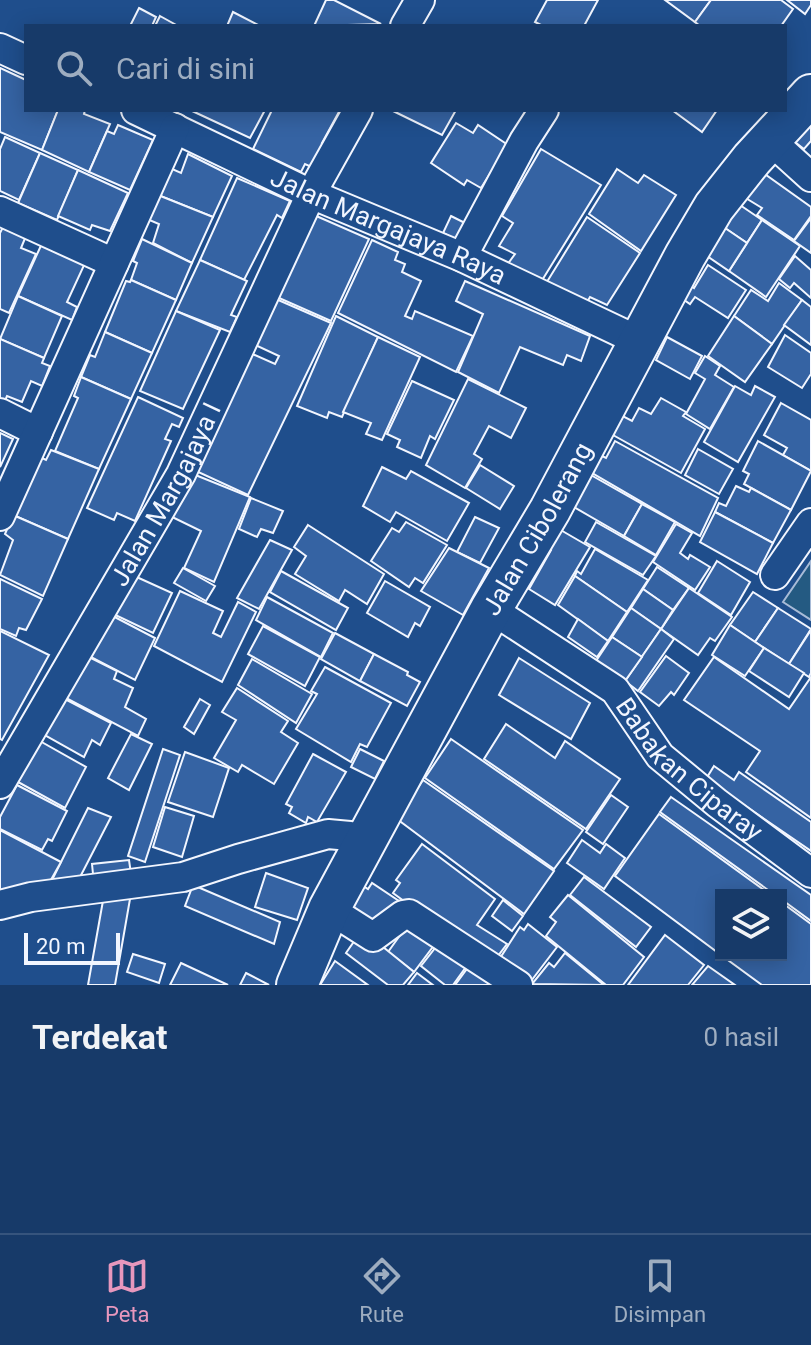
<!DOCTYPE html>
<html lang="id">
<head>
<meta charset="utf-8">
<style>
  :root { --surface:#173a69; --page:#244571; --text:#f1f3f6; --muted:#9eadc0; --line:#36547d; --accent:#e797bd }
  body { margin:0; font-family:Roboto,sans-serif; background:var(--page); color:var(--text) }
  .controls { position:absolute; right:24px; bottom:24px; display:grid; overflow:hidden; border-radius:0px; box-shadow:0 4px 20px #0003 }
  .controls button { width:72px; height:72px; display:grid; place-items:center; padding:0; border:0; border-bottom:2px solid var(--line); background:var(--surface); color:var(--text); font:40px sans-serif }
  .scale { position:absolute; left:24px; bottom:20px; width:96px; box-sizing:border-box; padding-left:8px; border:4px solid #f2f6ff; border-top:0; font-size:22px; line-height:28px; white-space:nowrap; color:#f2f6ff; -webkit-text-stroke:6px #1f4e8c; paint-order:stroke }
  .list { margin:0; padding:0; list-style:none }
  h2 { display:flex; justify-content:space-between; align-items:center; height:104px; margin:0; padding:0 32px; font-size:34px }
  h2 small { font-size:26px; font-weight:400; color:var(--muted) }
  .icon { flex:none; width:44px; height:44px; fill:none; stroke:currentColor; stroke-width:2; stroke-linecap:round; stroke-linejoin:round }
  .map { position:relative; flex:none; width:811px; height:985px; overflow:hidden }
  .search { position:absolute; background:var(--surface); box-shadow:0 4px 20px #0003; left:24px; right:24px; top:24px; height:88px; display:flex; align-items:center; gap:20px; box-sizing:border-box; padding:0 28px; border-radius:0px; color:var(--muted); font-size:30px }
  .sheet { height:248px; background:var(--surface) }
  nav { display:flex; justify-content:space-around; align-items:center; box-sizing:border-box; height:112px; border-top:2px solid var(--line); background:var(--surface); font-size:22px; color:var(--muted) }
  nav a { display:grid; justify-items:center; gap:4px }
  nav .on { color:var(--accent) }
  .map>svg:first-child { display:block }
</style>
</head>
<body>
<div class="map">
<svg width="811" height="985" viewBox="0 0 811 985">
  <rect width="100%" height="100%" fill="#1f4e8c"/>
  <polygon fill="#245a82" stroke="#a8bbd7" stroke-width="2" points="811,561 811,620 783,602"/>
  <g fill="#3563a3" stroke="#f2f6ff" stroke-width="2">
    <polygon points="326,0 334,0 381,24 314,26"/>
    <polygon points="547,0 598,0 584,26 543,26 535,22"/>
    <polygon points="665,0 711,0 695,22"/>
    <polygon points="711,0 781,0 793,9 781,26 700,26 695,22"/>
    <polygon points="787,0 811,0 811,5 805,14"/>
    <polygon points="139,8 156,17 152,26 130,26"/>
    <polygon points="233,12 260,26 227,26"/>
    <polygon points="160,16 178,26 155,26"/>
    <polygon points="0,68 26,80 26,110 58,110 42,150 0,132"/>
    <polygon points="811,102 811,141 804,149 783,133"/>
    <polygon points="58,110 85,110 84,114 110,124 89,172 42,150"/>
    <polygon points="190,110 265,110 250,138"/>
    <polygon points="272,110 340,110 322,143 328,146 316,169 305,164 301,172 253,149"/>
    <polygon points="391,110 456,110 442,135"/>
    <polygon points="672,110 717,110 702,132"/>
    <polygon points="456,123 473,133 478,125 508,145 481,188 467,180 464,185 431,163"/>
    <polygon points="118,125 153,140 130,190 89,172 107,131 114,134"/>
    <polygon points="5,137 40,153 19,200 0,191 0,149"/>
    <polygon points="541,149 601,185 541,282 507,265 515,254 499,246 513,223 502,216"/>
    <polygon points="40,153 78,170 57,220 18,203"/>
    <polygon points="188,154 232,176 213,217 158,195 170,168 181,173"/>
    <polygon points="617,169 638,183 644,175 676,195 641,251 589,214"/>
    <polygon points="78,170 128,193 110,231 92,225 90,230 58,216"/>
    <polygon points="762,172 811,207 811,216 794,240 757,215 762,208 744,197"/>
    <polygon points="237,178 290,201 282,218 277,215 244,280 200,260"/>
    <polygon points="158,195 213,217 192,263 153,243 159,224 147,219"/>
    <polygon points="737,203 762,220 747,243 722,226"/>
    <polygon points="314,215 369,239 331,321 270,294"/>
    <polygon points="451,216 467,224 458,241 443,233"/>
    <polygon points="587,217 640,253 607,305 590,297 586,304 545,285"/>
    <polygon points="811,218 811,253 794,241"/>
    <polygon points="762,220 800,246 766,297 729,271"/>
    <polygon points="4,225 26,236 21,248 36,254 9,313 0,309 0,233"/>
    <polygon points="722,226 747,243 729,271 704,254"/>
    <polygon points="44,239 86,261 67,302 77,307 72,320 18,296"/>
    <polygon points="142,239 192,263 176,300 131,280 137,263 133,261"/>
    <polygon points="372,240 398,252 395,260 405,264 402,272 421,281 405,316 412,319 415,311 473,336 456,372 338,313"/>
    <polygon points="795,256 811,270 811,298 794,283 790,288 779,279"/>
    <polygon points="200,260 247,281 231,315 237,317 230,332 176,311"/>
    <polygon points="708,265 746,290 728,318 695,297 690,304 674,293 682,280 694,288"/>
    <polygon points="131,280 176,300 152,353 105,332 126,281 130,282"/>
    <polygon points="465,281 590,336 581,361 567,355 563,365 520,347 499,393 458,372 483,314 456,301"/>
    <polygon points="779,283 802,300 772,344 734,316 751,290 768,301"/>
    <polygon points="18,296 62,316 44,358 0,339"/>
    <polygon points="276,299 331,323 248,495 196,471 248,352 275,364 279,356 247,341"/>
    <polygon points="802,300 811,307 811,345 784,325"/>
    <polygon points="176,311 220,330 183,409 140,391"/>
    <polygon points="336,316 378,337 342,417 329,412 327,418 297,406"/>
    <polygon points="734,316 772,344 745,382 708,356"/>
    <polygon points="105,332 152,353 131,399 81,377 90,355 95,357"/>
    <polygon points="785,335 811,353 811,374 802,388 768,367"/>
    <polygon points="378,337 420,357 382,440 366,434 371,423 343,412"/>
    <polygon points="667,337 702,356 690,379 656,360"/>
    <polygon points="0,339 44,358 42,363 50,366 42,386 31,381 22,402 7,396 4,403 0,402"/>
    <polygon points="705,356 720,366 715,375 734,387 710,429 686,414 705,379 695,373"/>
    <polygon points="81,377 131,399 99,469 55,451 78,398 74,396"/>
    <polygon points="468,379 526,408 511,438 489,426 474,454 482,459 465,488 426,465"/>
    <polygon points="412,381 454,400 435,439 430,436 421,458 397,447 400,440 387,434"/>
    <polygon points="735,386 751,395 755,386 775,397 738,462 704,442"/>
    <polygon points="138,397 183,418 179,427 172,424 165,439 171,441 135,521 117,513 114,520 87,508"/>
    <polygon points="661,398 686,412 683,416 705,429 681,473 604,430 615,412 632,421 639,408 651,414"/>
    <polygon points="781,403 811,420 811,471 783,455 787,448 764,435"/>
    <polygon points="0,433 13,439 0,467"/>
    <polygon points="615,441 718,498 700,536 587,470 596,453 606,458"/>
    <polygon points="758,441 811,471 791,510 744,484 749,474 743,471"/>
    <polygon points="698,449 733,469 719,494 685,475"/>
    <polygon points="51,450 99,469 68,539 13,515 38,456 46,460"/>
    <polygon points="480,465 514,486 500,509 466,488"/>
    <polygon points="382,467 406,479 411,471 469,503 447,541 396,512 390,522 363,506"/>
    <polygon points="582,470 642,504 624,536 560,499"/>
    <polygon points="188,472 250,497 214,582 184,568 201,531 168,515"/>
    <polygon points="736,486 749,492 751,488 791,510 773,543 715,512 719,503 726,506"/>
    <polygon points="251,498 283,511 273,533 261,529 257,537 239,529"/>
    <polygon points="642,504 675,522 656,555 624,536"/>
    <polygon points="715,512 773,543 757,574 700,542"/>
    <polygon points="13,515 68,539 43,596 0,575 13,540 5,534"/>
    <polygon points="475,517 499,528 480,563 457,552"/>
    <polygon points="406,522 447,545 423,583 415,578 409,587 371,561 392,528 399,532"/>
    <polygon points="596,522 656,556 643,575 585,542"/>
    <polygon points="676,524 692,533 680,553 688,559 690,555 710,567 695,590 653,562"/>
    <polygon points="308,525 384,574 367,604 345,590 339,601 295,574 306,556 294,547"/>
    <polygon points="552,525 590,547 555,605 529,589 551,550 541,544"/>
    <polygon points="270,540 292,550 259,609 237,598"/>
    <polygon points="449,548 489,568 463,615 421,591"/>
    <polygon points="595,549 648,580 627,612 575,576 577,571 581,574"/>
    <polygon points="717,561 750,582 731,615 698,593"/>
    <polygon points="657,567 689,588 673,610 643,589"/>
    <polygon points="183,568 215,586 206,601 174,583"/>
    <polygon points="281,571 348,608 336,630 270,592"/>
    <polygon points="130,574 172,593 153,633 109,612"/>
    <polygon points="575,576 627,612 608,641 558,605"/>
    <polygon points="0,579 42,599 26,630 19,628 16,636 0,629"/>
    <polygon points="385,581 430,607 420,626 415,623 408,637 367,613"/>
    <polygon points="689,588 732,617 715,641 710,638 698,655 661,629"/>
    <polygon points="643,589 673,610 661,629 631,608"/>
    <polygon points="180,591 223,611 213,633 221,637 238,602 256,612 222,682 154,646"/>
    <polygon points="753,592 778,608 755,642 730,625"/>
    <polygon points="267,597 333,633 321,657 256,620"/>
    <polygon points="631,608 661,629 642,657 612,637"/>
    <polygon points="778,608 811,629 789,664 755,642"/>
    <polygon points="107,613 155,638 135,680 85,654"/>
    <polygon points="578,619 608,641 597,657 568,637"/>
    <polygon points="730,625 764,648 745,676 712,655"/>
    <polygon points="263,626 320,657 305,686 248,654"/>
    <polygon points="661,629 674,639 638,691 625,681"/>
    <polygon points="811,630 811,673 809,677 789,664"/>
    <polygon points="0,631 49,655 2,740 0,739"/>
    <polygon points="335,633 374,654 360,681 321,659"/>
    <polygon points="612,637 642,657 625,681 596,661"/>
    <polygon points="764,648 804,673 789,697 749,671"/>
    <polygon points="374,654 408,672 407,675 420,682 407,706 360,681"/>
    <polygon points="666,656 689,673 674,695 671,692 659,706 640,692"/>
    <polygon points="89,657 117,671 114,679 133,688 125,707 146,719 138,736 64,697"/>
    <polygon points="714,657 789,709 811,677 811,818 746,772 760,751 684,700"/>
    <polygon points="519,658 590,703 571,739 499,695"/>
    <polygon points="252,659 312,694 296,723 238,685"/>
    <polygon points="325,667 391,703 367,747 360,744 351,762 296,729 317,694 311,691"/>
    <polygon points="237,688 288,721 281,732 298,743 274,784 242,765 238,772 214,758 236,720 222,712"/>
    <polygon points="63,698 111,723 100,745 92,740 84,757 43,734"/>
    <polygon points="200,699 210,705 194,734 184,727"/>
    <polygon points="506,724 555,758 565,741 620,779 586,829 484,759"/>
    <polygon points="131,734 152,744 129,790 108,778"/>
    <polygon points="31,736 86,767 65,808 18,782 30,760"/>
    <polygon points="451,739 583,830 554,869 425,778"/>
    <polygon points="163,749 180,755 145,862 128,856"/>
    <polygon points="360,749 384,761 375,779 351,767"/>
    <polygon points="185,752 229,768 213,817 168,802"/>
    <polygon points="313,754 346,772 317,822 308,817 306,823 289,813 292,807 286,804"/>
    <polygon points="714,766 734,780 739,772 811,822 811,851 706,779"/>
    <polygon points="423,780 554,871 524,914 397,819"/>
    <polygon points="17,785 67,811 52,841 48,839 42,850 0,829 0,817"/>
    <polygon points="611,795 628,807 603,844 586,832"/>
    <polygon points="671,797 811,895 811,921 781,899 781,895 775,895 660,812"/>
    <polygon points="165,807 194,816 182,857 153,847"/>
    <polygon points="88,808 111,817 78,881 51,882"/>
    <polygon points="659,814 771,895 721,895 721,955 615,876"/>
    <polygon points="0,830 61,862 43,894 0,895"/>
    <polygon points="582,840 600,853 606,844 625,858 604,889 567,863"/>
    <polygon points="422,844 495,899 477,925 507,944 491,965 393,893 400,883 396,880"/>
    <polygon points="129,860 132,881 94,884 92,864"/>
    <polygon points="266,873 308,888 297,920 255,907"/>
    <polygon points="348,876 368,889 372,883 399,901 374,936 332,905"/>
    <polygon points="584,877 651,927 636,947 570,895"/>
    <polygon points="193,885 280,922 274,944 185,906"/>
    <polygon points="104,895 130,899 115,985 88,985"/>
    <polygon points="568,895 644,957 623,985 606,985 546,936 556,922 550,917"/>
    <polygon points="503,900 523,916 512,931 492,916"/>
    <polygon points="781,902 811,924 811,985 762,985 721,955 781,955"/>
    <polygon points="411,920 438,940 414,972 388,952"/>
    <polygon points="528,924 557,947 528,985 495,966 520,927 524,930"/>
    <polygon points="362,930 414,972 403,985 388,985 346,953"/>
    <polygon points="665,935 704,965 688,985 628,985"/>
    <polygon points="443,938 471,960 453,985 445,985 421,966"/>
    <polygon points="565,953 604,985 532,984 549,963 554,967"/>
    <polygon points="133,954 165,964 159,983 127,972"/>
    <polygon points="335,961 368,985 320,985"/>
    <polygon points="472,962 503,985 455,985"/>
    <polygon points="181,963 228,985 170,985"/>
    <polygon points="708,966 735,985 692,985"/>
    <polygon points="246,973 269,985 240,985"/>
    <polygon points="417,973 433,985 408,985"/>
  </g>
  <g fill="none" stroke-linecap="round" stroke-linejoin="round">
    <defs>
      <g id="street">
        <polyline points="405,26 420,0"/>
        <polyline points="0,48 26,60"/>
        <path id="s1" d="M136 110 311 194 462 257 641 342"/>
        <polyline points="770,140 811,177"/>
        <polyline points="0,211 114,263"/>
        <polyline points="462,257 524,141 544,110"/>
        <polyline points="0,413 38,432"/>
        <polyline points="0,516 175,128"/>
        <polyline points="775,575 811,523"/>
        <path id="s2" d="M491 609 615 690 660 756 717 803 811 873"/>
        <path id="s3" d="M0 784 181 474 311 194 358 110"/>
        <polyline points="0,905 31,897 183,877 238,859 328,834 350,836 365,843"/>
        <polyline points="329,909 373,937 403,915 409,914 518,985"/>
      </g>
      <g id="secondary">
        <path id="s4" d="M297 985 329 909 491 609 550 510 685 256 714 207 752 159 811 95"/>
      </g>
    </defs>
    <use href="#street" stroke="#f2f6ff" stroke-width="32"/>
    <use href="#secondary" stroke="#f2f6ff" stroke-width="44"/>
    <use href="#street" stroke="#1f4e8c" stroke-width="28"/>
    <use href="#secondary" stroke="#1f4e8c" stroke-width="40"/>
  </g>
  <g text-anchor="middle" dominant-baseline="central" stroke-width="6" stroke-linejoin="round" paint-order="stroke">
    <g font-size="26" fill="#f2f6ff" stroke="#1f4e8c">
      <text stroke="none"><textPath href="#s1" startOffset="278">Jalan Margajaya Raya</textPath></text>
      <text stroke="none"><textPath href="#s3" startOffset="334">Jalan Margajaya I</textPath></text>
      <text stroke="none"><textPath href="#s4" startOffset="516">Jalan Cibolerang</textPath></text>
      <text stroke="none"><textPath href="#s2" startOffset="258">Babakan Ciparay</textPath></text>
    </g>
  </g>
</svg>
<div class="controls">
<button><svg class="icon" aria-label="layers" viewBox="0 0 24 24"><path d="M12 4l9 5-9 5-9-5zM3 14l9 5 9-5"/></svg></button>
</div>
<div class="scale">20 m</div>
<div class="search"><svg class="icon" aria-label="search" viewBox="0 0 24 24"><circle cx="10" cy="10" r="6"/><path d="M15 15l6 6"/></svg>Cari di sini</div>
</div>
<section class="sheet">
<h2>Terdekat<small>0 hasil</small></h2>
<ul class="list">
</ul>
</section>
<nav>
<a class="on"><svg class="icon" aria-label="map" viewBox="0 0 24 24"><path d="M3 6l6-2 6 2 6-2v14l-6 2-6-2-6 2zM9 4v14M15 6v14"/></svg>Peta</a>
<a><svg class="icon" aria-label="directions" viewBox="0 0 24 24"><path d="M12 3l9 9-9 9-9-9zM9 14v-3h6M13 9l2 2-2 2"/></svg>Rute</a>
<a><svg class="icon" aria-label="saved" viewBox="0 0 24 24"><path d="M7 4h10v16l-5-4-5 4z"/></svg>Disimpan</a>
</nav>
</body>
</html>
